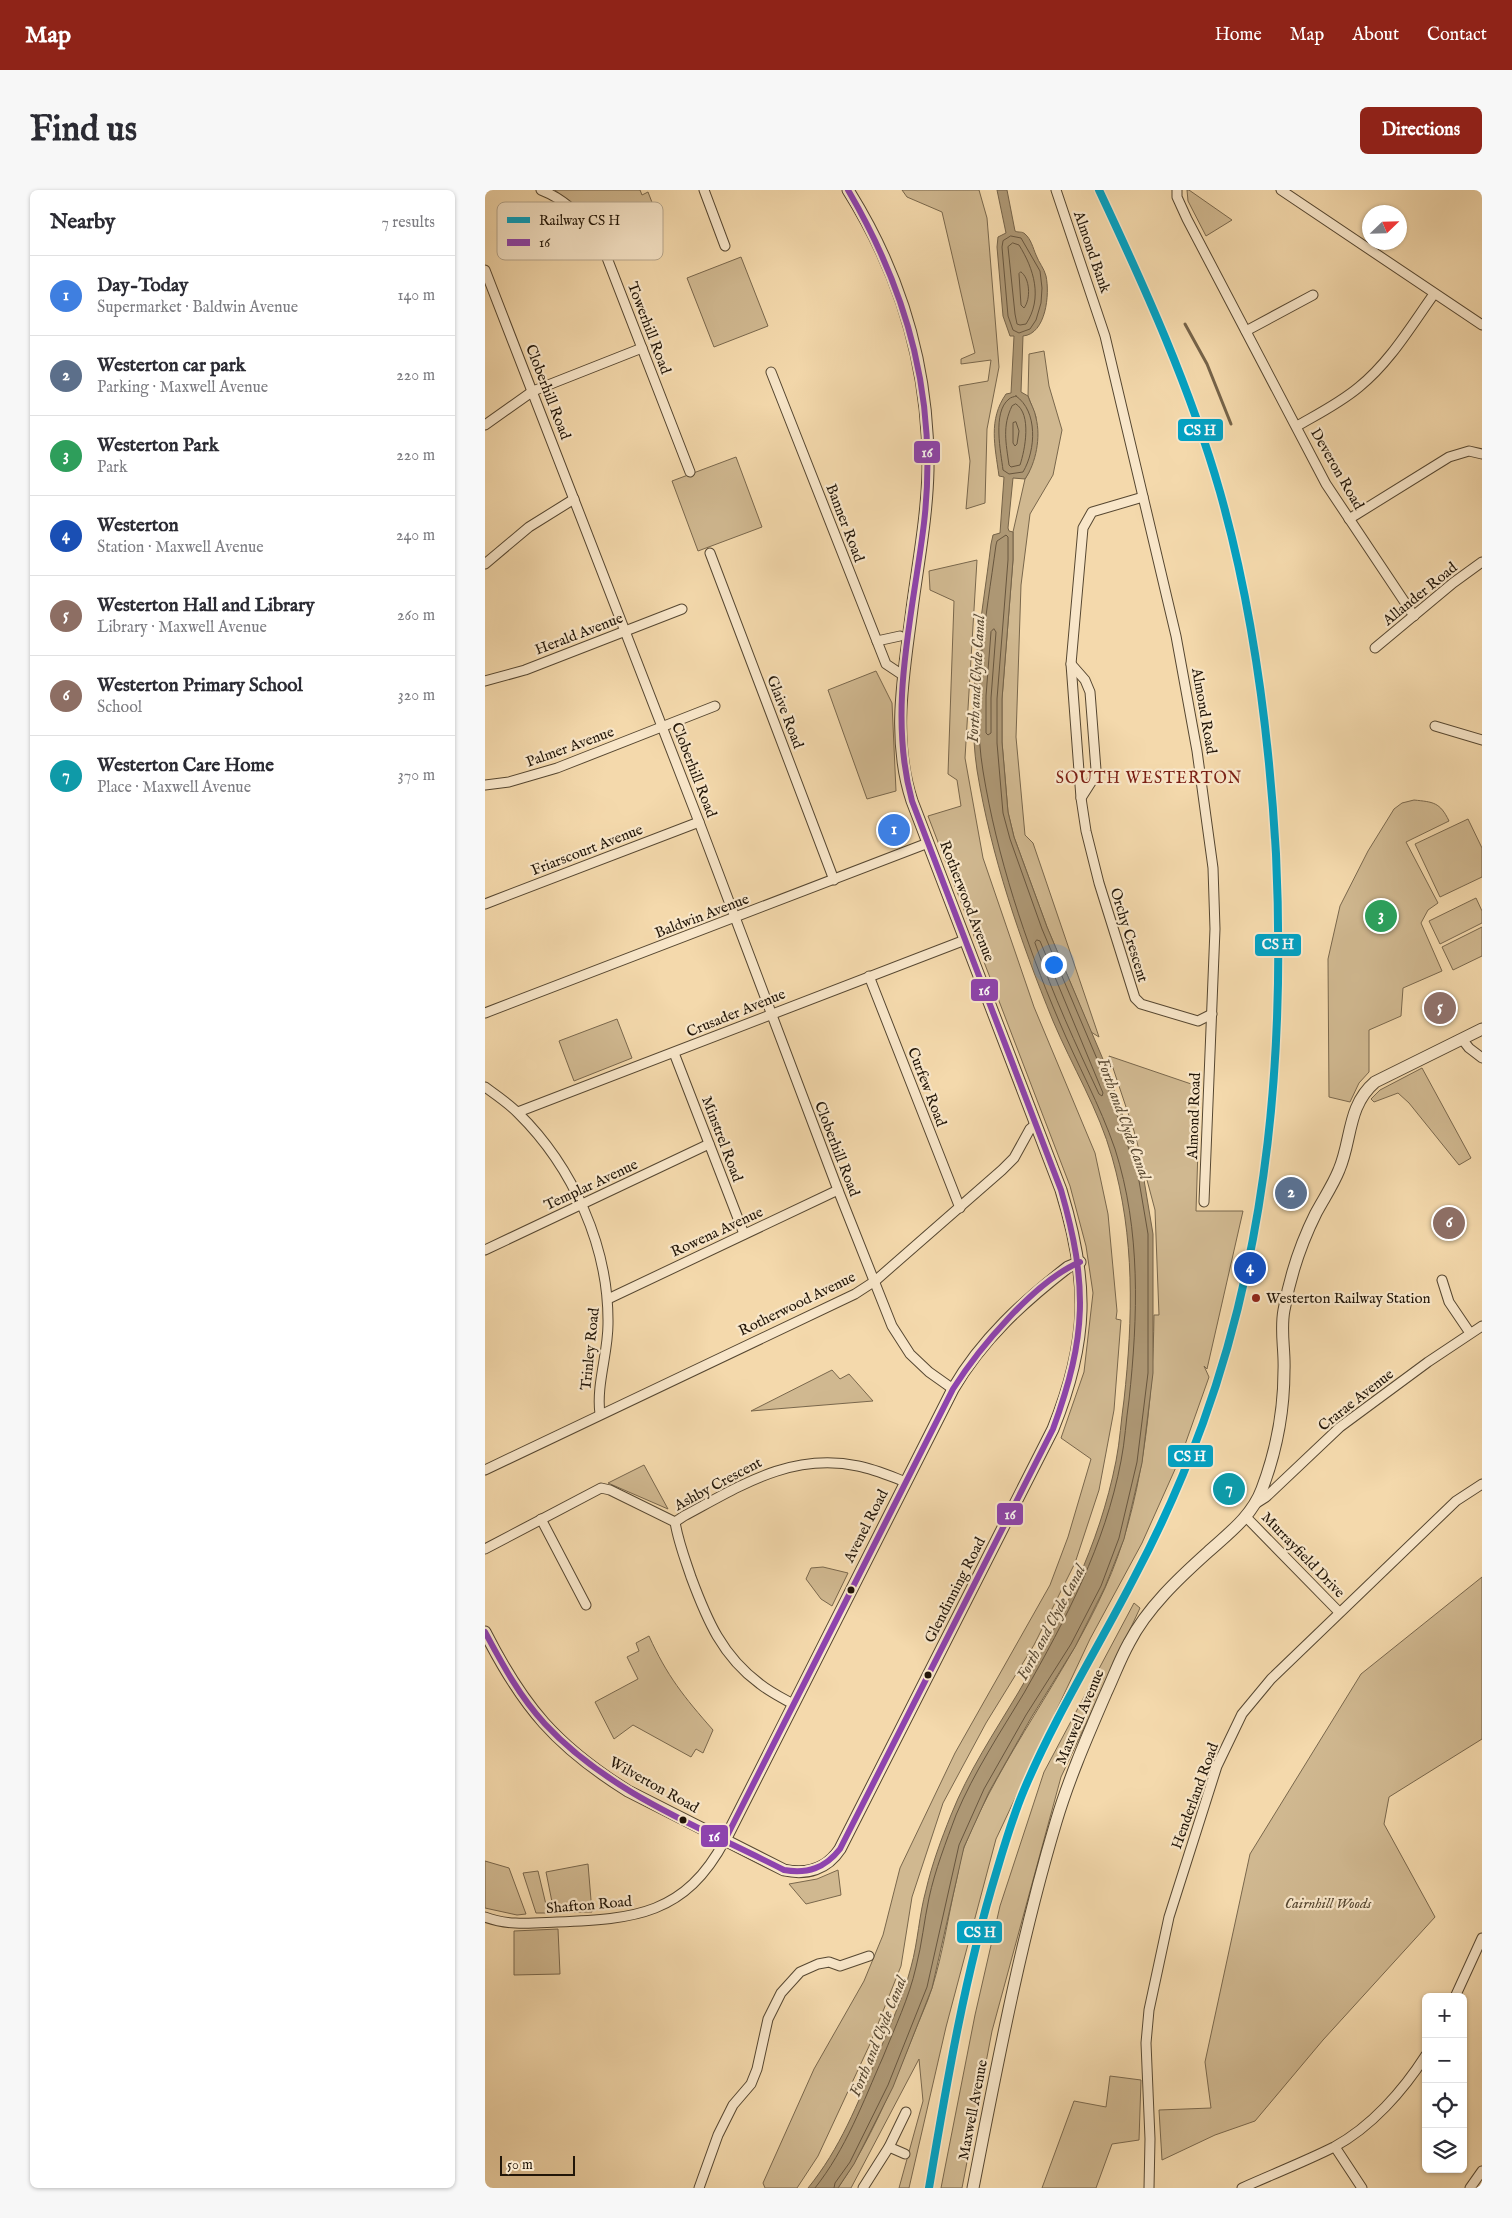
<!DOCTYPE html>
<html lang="en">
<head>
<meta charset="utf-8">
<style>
  :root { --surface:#fff; --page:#f7f7f7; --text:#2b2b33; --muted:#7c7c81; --line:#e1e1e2; --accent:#8f2418 }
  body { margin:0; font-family:"IM FELL English",serif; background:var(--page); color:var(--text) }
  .controls { position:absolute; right:15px; bottom:15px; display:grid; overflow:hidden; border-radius:8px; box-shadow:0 1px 4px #0004 }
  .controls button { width:45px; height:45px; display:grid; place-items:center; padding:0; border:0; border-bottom:1px solid var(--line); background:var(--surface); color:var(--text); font:25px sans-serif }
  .compass { position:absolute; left:877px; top:15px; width:45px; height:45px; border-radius:50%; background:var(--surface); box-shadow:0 1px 4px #0004; rotate:67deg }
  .scale { position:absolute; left:15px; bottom:12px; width:75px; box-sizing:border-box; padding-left:5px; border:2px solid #221608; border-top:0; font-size:14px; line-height:18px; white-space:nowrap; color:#221608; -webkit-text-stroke:4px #f8e6c9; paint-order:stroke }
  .you { position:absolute; left:568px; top:774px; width:18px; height:18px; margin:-12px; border:4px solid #fff; border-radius:50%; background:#1a73e8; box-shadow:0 0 0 8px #1a73e833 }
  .badge { display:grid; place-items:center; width:32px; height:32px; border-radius:50%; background:var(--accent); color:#fff; font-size:16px; font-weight:700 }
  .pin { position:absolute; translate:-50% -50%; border:2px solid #fff; box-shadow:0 1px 5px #0006 }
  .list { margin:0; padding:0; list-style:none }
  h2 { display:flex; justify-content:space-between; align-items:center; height:65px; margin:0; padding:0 20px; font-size:21px }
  h2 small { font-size:16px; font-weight:400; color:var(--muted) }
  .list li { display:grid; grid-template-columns:32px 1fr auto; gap:15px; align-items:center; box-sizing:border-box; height:80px; padding:0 20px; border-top:1px solid var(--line) }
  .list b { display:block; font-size:19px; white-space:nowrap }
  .list p { margin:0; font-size:16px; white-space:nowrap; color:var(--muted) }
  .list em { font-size:16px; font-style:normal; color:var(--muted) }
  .icon { flex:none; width:28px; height:28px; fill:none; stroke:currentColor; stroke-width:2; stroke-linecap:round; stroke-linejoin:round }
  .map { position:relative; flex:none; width:997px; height:1998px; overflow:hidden; border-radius:8px }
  header { display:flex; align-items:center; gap:30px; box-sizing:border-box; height:70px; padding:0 25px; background:var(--accent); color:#fff }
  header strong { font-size:24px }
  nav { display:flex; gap:28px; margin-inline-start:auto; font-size:18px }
  .intro { display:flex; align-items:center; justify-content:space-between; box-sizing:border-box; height:120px; padding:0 30px }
  h1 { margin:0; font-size:35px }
  .button { padding:12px 22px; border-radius:8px; background:var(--accent); color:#fff; font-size:18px; font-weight:700 }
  main { display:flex; gap:30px; padding:0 30px }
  aside { flex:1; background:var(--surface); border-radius:8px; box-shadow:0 1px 4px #0004 }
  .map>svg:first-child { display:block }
</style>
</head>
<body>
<header>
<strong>Map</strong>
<nav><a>Home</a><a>Map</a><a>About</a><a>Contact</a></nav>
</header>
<div class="intro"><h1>Find us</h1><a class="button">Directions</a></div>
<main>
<aside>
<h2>Nearby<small>7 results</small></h2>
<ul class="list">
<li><span class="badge" style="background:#3f7fe0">1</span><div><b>Day-Today</b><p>Supermarket · Baldwin Avenue</p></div><em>140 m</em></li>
<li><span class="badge" style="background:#5c6f8a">2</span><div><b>Westerton car park</b><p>Parking · Maxwell Avenue</p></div><em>220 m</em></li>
<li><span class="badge" style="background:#2e9e5b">3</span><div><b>Westerton Park</b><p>Park</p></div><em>220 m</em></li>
<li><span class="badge" style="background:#1a4fb4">4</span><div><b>Westerton</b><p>Station · Maxwell Avenue</p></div><em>240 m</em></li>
<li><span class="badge" style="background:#8d6e63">5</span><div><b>Westerton Hall and Library</b><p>Library · Maxwell Avenue</p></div><em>260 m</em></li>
<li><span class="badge" style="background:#8d6e63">6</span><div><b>Westerton Primary School</b><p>School</p></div><em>320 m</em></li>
<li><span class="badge" style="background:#0f9aa8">7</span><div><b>Westerton Care Home</b><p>Place · Maxwell Avenue</p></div><em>370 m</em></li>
</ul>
</aside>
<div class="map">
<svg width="997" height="1998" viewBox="0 0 997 1998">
  <rect width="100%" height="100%" fill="#f4d9ac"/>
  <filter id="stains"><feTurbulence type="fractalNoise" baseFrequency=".004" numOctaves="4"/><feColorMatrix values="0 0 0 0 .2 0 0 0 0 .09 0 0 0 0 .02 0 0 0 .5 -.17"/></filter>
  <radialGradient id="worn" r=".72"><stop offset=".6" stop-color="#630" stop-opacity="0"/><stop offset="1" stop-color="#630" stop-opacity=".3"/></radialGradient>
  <g fill="#d0b890" stroke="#79674c">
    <polygon points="70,0 155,0 157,5 163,2 175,33 121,51 105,29"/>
    <polygon points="417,0 494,0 502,28 514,177 502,239 500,313 481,319 485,271 474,196 503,191 506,170 476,174 476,169 490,163 457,22 422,7"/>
    <polygon points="702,0 704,0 747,30 721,46 703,11"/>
    <polygon points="256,67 283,136 229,157 202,88"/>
    <polygon points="559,161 564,196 577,240 568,285 545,324 536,395 531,547 540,645 548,653 614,847 606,842 562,737 529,647 523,622 517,552 517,509 528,370 528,342 540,289 544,282 551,227 543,206 544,164"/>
    <polygon points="251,267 277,337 213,361 187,291"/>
    <polygon points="492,370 480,568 498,668 549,817 610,963 623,1024 632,1121 631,1129 636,1130 629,1220 614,1300 590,1373 549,1455 501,1533 458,1613 427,1707 416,1776 385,1854 333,1966 312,1998 280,1998 278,1993 329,1879 379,1791 398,1745 415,1678 470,1563 565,1395 583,1347 606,1269 576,1248 599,1182 608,1103 601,1056 585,996 443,626 476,616 472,590 463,584 469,411 445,400 444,381"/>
    <polygon points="391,481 407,513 411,601 382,609 343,500"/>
    <path d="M929 610C948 612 955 612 964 631L921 652 953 713 943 720 936 733 957 781 918 798 916 826 884 840V882L874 893 865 912 844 907 843 769 855 716 883 661 909 619 917 613Z"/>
    <polygon points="983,629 997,658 997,687 955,707 930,654"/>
    <polygon points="991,708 997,721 997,733 955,754 944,731"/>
    <polygon points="997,737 997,766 968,780 957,757"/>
    <polygon points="132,829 147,868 89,891 74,851"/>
    <path d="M624 866 715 897 711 1021H758L722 1179 719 1176 724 1187 696 1266 657 1353 605 1449 511 1649 461 1837 424 1998H414L438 1911 434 1869 366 1998H353C385 1952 407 1898 428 1846 434 1830 442 1814 447 1798 458 1763 463 1727 471 1692 474 1680 475 1666 480 1655 517 1564 580 1487 620 1398 657 1317 668 1213 669 1125H674L670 1020 649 941Z"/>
    <polygon points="937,878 986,968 974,975 924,913 913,903 889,912 886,909 895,900"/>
    <polygon points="347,1180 355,1189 364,1184 388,1211 266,1221"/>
    <polygon points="159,1275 183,1319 123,1293"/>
    <polygon points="338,1377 363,1383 347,1416 336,1409 321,1389 326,1378"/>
    <polygon points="997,1387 997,1549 904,1607 899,1634 950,1727 838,1850 770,1931 730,1945 677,1970 674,1920 726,1918 720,1872 765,1664 876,1484"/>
    <polygon points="649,1413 655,1418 576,1587 507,1841 477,1998 456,1998 490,1825 515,1716 559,1582"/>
    <path d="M164 1446C182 1486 199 1507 228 1540L218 1563 211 1559 206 1567 148 1535 129 1549 110 1512 153 1489 142 1467 154 1461 151 1453Z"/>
    <polygon points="0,1671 24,1678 41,1724 32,1725 0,1718"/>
    <polygon points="103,1674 107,1722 69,1722 61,1682"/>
    <polygon points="353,1680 356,1705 321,1714 304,1694 332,1689"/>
    <polygon points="53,1681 63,1723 51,1723 38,1683"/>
    <polygon points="73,1739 75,1784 29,1785 29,1741"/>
    <polygon points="625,1886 656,1890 654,1950 627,1954 611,1998 557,1998 589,1911 621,1917"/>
  </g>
  <path fill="#ad9774" stroke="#756349" d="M512 0H522L530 41C534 43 537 41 540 44 546 49 548 58 551 65 554 73 559 78 561 86 565 104 561 144 538 146L536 202 543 206C545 213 550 220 551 228 556 247 551 273 540 289L528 288 523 338 524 341 528 342V370L517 509V552L523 622 529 647 562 737 620 874 658 984 668 1044V1183L657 1273 639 1349 620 1397 590 1457 546 1528 504 1602 479 1657 447 1798 408 1897 369 1974 353 1998H323C355 1959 373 1913 392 1867 404 1838 418 1808 426 1777 433 1752 434 1725 441 1700 447 1674 456 1650 466 1625 483 1582 509 1543 533 1503 577 1428 614 1357 631 1271 635 1251 636 1230 639 1210 648 1128 650 1047 627 967 614 920 587 876 568 831 535 750 506 666 492 580 481 506 497 428 506 354L508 345 515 343 519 287 514 286C510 256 503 230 521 204L526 203 529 146H525L518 126 512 57 513 47 521 43Z"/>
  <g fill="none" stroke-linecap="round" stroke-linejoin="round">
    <g stroke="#68563e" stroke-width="1">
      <polygon points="526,46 536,48 555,81 557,98 556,113 551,130 545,139 534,143 528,140 523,126 517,57 518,51"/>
      <path d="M528 53 534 55C549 79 558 108 541 134L535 135 532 134 530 124 523 57Z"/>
      <path d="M536 82C545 88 546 109 539 118L536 115 534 84Z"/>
      <path d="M531 206C553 221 551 260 538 282L524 284 518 280C516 263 507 222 524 209 526 207 529 207 531 206Z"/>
      <path d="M531 214C547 224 540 260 535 275L526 277 524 275C521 253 517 236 527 216Z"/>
      <polygon points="531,232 534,241 532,254 530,256 528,253 528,233"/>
      <polygon points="509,439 511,442 506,508 506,543 503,545 501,543 501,506 506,442"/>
      <path d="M552 750 555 751 618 903 617 906 614 904C591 855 568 805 550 753Z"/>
      <path d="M330 1998C361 1959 378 1912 398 1867 410 1837 424 1808 431 1777 437 1754 439 1731 444 1708 450 1680 461 1652 471 1625 489 1582 515 1543 539 1503 581 1429 620 1355 636 1271 640 1251 641 1230 644 1210 653 1127 656 1040 630 959 615 915 592 874 574 831 540 751 512 667 498 581 486 507 501 428 511 355L512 351 521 345 523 347V370L512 509V553L518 623 525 649 557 739 615 876 653 985 663 1044V1183L652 1272 634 1348 616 1396 586 1454 541 1525 499 1599 474 1655 442 1797 403 1895 365 1972 350 1993 349 1998"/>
    </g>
    <polyline stroke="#756349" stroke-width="3" points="700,134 722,174 746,234"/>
    <defs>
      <g id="minor">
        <path d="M56 0C82 10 103 32 117 55L205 282"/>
        <polyline points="219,0 240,56"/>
        <polyline points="571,0 620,146 691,446 712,561 728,678 730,739 719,1012"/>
        <polyline points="692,0 692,7 702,29 841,294 929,426"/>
        <polyline points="796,0 997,135"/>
        <polyline points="0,80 214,632 353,1000 407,1136 425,1164 444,1182 468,1199"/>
        <polyline points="761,141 828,105"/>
        <polyline points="286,182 401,474 419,486"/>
        <polyline points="0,235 48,201 157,158"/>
        <path d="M812 236C833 224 855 213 874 197 905 172 926 136 949 104"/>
        <polyline points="658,307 607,322 598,338 586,474 596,608 601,641 614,693 650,808 656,814 713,831 727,824"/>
        <polyline points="864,329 964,267 984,261 997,264"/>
        <polyline points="225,363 349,690"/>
        <polyline points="0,374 44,337 89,309"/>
        <polyline points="392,451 415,446"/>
        <polyline points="890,458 968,393 997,372"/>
        <polyline points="586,474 600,490 605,502 611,580 610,586 596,608"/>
        <polyline points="0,491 40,480 197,419"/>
        <polyline points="950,536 997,550"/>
        <polyline points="0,595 24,592 72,578 230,516"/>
        <polyline points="0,714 214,632"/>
        <polyline points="384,786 475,1018"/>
        <polyline points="0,823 443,653"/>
        <polyline points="977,849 984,858 997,868"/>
        <polyline points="189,863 259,1044"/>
        <path d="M0 897C11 905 23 913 33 923 88 977 124 1057 123 1134 123 1164 111 1195 115 1224"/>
        <polyline points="33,922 480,750"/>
        <polyline points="0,1060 224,954"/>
        <polyline points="957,1090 964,1112 985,1143"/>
        <polyline points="123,1109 353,1000"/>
        <polyline points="0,1280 370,1104 390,1091 517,980 529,968 545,939 551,934"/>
        <polyline points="770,1314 781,1307 855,1237 943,1172 997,1136"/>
        <polyline points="761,1327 854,1422"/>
        <polyline points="56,1329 101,1415"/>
        <polyline points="0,1359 116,1298 125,1300 190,1332"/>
        <path d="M308 1514C297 1508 285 1502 275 1494 237 1466 222 1430 206 1387 200 1369 193 1351 190 1332L199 1326C255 1296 306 1262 373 1276 389 1279 405 1286 421 1292"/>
        <path d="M0 1727C23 1736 48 1733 72 1732 150 1729 200 1725 240 1650"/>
        <polyline points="970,1807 997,1748"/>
        <polyline points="404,1957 420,1964"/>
        <polyline points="850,1957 877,1998"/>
        <polyline points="214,1998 233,1945 248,1915 266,1894 272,1879 283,1829 296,1803 315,1782 333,1774 344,1772 355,1776 384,1766"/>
        <polyline points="378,1998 404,1957 421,1922"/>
        <polyline points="664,1998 665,1949 661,1853 664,1820 684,1727 732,1576 757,1524 786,1489 971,1311 997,1294"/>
        <path d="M757 1998C788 1984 819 1972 849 1957 886 1937 918 1901 941 1865"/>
        <polyline points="985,1998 997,1981"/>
      </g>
      <g id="tertiary">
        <path d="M0 1442C38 1517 71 1556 143 1601L299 1680C322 1685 342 1679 355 1659L568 1239C604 1150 604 1091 576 1000L427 611C406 548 419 483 427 419 433 373 442 327 443 280 444 179 417 86 363 0"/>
        <path d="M240 1650 468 1199C497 1149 538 1112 583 1077L595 1072"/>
        <path d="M488 1998C512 1876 535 1752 571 1632 584 1588 603 1545 621 1503 629 1486 635 1469 644 1453 662 1418 694 1388 723 1362 744 1343 767 1326 777 1299 791 1262 799 1219 799 1180 800 1160 795 1141 799 1120 805 1086 816 1053 831 1023 839 1008 848 995 854 980 867 950 862 916 890 892L997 839"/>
      </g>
    </defs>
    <use href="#minor" stroke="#564731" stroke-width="11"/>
    <use href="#tertiary" stroke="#564731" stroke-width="13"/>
    <use href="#minor" stroke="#f8e6c9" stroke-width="9"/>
    <use href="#tertiary" stroke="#f8e6c9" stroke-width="11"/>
    <defs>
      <g id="bus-1">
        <path d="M0 1442C17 1474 35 1507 60 1534 124 1603 217 1638 299 1680 323 1684 340 1678 355 1659L568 1239C602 1146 603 1095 576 1000L427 611C402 519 428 425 439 333 453 212 424 104 363 0"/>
        <path d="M240 1650 468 1199C494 1158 550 1091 595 1072"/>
      </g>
    </defs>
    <use href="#bus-1" stroke="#f8e6c9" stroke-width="10"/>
    <use href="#bus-1" stroke="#8e44ad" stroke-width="6"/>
    <defs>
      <path id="rail-1" d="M444 1998C462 1891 480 1784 512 1680 520 1653 528 1626 539 1600 570 1526 613 1458 650 1386 676 1337 699 1285 718 1233 784 1051 800 857 791 664 784 542 768 419 735 302 705 197 660 98 614 0"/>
    </defs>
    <use href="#rail-1" stroke="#f8e6c9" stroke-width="11"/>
    <use href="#rail-1" stroke="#02a2c4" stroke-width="8"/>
  </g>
  <circle fill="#8f2418" stroke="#f8e6c9" stroke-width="2" cx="771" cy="1108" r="5"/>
  <g fill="#221608" stroke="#f8e6c9" stroke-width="2">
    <circle cx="366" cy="1400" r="4.5"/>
    <circle cx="443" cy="1485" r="4.5"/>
    <circle cx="198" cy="1630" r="4.5"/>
  </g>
  <g text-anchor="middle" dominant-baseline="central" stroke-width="4.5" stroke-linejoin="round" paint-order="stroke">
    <g font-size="15" fill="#221608" stroke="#f8e6c9">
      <text transform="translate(607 62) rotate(71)">Almond Bank</text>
      <text transform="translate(164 138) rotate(69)">Towerhill Road</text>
      <text transform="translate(63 202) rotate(69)">Cloberhill Road</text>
      <text transform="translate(852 279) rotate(60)">Deveron Road</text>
      <text transform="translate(360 333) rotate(69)">Banner Road</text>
      <text transform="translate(935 404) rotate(-39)">Allander Road</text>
      <text transform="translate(94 444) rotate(-21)">Herald Avenue</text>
      <text transform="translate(719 521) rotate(80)">Almond Road</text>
      <text transform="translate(300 522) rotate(69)">Glaive Road</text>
      <text transform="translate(85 557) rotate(-20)">Palmer Avenue</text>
      <text transform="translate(209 580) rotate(69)">Cloberhill Road</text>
      <text transform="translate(102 660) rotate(-21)">Friarscourt Avenue</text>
      <text transform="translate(482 711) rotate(69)">Rotherwood Avenue</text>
      <text transform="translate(217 726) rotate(-21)">Baldwin Avenue</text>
      <text transform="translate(644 745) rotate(73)">Orchy Crescent</text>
      <text transform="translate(251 823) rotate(-22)">Crusader Avenue</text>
      <text transform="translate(442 897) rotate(69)">Curfew Road</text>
      <text transform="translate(709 926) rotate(-88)">Almond Road</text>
      <text transform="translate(237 949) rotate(69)">Minstrel Road</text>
      <text transform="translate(352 959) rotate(69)">Cloberhill Road</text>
      <text transform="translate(106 995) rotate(-25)">Templar Avenue</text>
      <text transform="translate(232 1042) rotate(-25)">Rowena Avenue</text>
      <text transform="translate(312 1114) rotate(-26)">Rotherwood Avenue</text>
      <text transform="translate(105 1159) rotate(-84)">Trinley Road</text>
      <text transform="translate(871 1210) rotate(-38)">Crarae Avenue</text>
      <text transform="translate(233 1294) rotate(-28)">Ashby Crescent</text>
      <text transform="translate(381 1336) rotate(-63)">Avenel Road</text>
      <text transform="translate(818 1365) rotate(46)">Murrayfield Drive</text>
      <text transform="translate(470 1400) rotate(-63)">Glendinning Road</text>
      <text transform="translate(595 1527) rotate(-67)">Maxwell Avenue</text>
      <text transform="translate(169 1595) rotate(29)">Wilverton Road</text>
      <text transform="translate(710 1606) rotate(-70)">Henderland Road</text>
      <text transform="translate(104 1715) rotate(-5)">Shafton Road</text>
      <text transform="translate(488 1920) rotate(-79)">Maxwell Avenue</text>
    </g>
    <g font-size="15" fill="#221608" stroke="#f8e6c9" text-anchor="start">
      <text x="781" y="1108">Westerton Railway Station</text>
    </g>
    <g font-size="15" font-style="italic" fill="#564731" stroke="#f8e6c9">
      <text x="843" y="1713">Cairnhill Woods</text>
    </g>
    <g font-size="16" font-style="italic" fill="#5a4a33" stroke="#f8e6c9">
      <text transform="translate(492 489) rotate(-87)">Forth and Clyde Canal</text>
      <text transform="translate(638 929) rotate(70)">Forth and Clyde Canal</text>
      <text transform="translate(567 1433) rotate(-62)">Forth and Clyde Canal</text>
      <text transform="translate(394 1847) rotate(-68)">Forth and Clyde Canal</text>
    </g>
    <g font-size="16" letter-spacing="1" fill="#7a1f14" stroke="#f8e6c9">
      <text x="664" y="589">SOUTH WESTERTON</text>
    </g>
  </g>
  <rect x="12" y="12" width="166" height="58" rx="8" fill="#f8e6c9" stroke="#b8a88f" stroke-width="1"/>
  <rect x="22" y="27" width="23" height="6" fill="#02a2c4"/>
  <rect x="22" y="49" width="23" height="7" fill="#8e44ad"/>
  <g font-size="14" fill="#221608">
    <text x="54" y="35">Railway CS H</text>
    <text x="54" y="57">16</text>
  </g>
  <g stroke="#f8e6c9" stroke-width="2">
    <rect x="692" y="228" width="47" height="24" rx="5" fill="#02a2c4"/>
    <rect x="428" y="250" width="28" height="24" rx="5" fill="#8e44ad"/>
    <rect x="769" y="743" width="48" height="24" rx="5" fill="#02a2c4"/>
    <rect x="485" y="788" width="29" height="24" rx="5" fill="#8e44ad"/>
    <rect x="682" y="1254" width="47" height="24" rx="5" fill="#02a2c4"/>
    <rect x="511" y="1312" width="28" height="24" rx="5" fill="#8e44ad"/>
    <rect x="215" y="1634" width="29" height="24" rx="5" fill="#8e44ad"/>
    <rect x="471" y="1730" width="47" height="24" rx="5" fill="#02a2c4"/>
  </g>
  <g font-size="14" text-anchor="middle" font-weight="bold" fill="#fff">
    <text x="715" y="245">CS H</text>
    <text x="442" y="267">16</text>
    <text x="793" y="759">CS H</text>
    <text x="499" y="805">16</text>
    <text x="705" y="1271">CS H</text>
    <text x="525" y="1329">16</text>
    <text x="229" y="1651">16</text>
    <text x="495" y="1747">CS H</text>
  </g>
  <rect width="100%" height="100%" filter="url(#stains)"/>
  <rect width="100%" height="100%" fill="url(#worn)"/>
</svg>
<div class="controls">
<button>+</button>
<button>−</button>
<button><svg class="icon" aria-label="locate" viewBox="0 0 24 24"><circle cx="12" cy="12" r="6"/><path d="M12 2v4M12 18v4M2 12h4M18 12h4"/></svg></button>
<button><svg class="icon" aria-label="layers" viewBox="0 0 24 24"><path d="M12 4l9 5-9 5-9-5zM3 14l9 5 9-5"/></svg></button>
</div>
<svg class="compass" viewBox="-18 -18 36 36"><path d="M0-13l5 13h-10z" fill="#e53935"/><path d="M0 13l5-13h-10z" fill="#7c7c81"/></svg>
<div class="scale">50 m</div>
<div class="you"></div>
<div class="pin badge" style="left:409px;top:640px;background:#3f7fe0">1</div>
<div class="pin badge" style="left:806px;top:1003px;background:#5c6f8a">2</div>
<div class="pin badge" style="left:896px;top:726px;background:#2e9e5b">3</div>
<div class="pin badge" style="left:765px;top:1078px;background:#1a4fb4">4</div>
<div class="pin badge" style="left:955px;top:818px;background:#8d6e63">5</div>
<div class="pin badge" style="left:964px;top:1033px;background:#8d6e63">6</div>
<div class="pin badge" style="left:744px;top:1299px;background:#0f9aa8">7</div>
</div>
</main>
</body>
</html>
